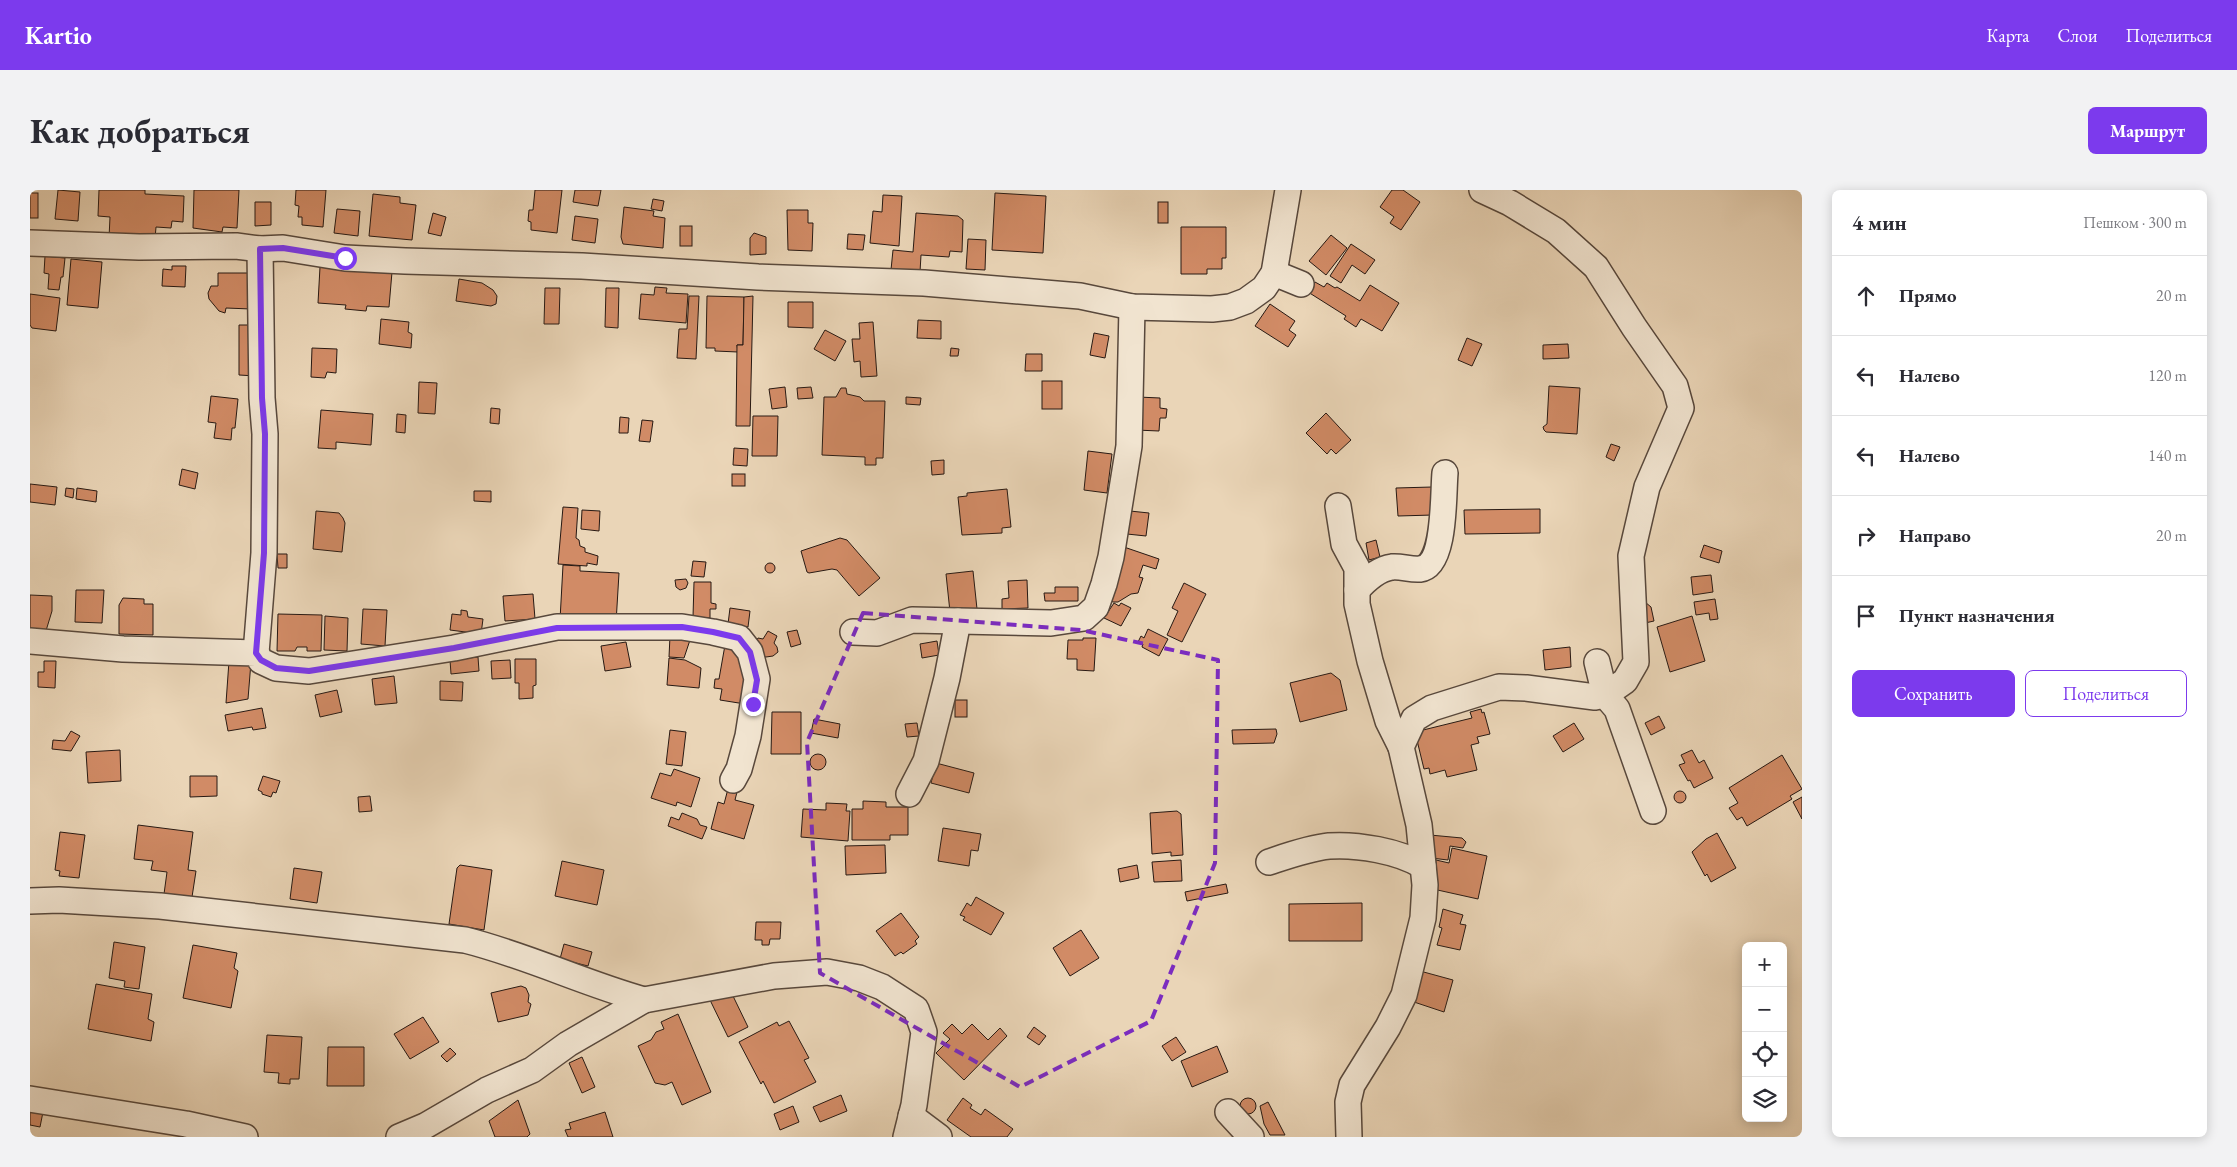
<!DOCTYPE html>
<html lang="ru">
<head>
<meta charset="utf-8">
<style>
  :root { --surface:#fff; --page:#f2f2f3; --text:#2b2b33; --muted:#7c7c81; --line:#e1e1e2; --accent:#7c3aed }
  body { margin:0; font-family:"EB Garamond",serif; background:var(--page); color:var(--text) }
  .controls { position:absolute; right:15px; bottom:15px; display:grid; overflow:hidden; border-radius:8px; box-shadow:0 2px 12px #0003 }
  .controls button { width:45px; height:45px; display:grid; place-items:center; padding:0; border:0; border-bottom:1px solid var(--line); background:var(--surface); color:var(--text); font:25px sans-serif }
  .stop { position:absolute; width:15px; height:15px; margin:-11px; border:4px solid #7c3aed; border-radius:50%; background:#fff }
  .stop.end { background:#7c3aed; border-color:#fff; box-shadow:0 1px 5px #0008 }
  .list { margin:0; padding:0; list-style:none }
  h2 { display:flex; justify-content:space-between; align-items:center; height:65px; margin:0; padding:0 20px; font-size:21px }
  h2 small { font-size:16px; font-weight:400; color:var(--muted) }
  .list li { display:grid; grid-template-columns:32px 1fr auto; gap:15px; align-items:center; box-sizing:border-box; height:80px; padding:0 20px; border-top:1px solid var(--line) }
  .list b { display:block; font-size:19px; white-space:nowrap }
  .list em { font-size:16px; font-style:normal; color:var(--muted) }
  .actions { display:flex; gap:10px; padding:15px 20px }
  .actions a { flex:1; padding:11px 0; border:1px solid var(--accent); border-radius:8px; text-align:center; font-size:18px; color:var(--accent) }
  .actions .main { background:var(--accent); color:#fff }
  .icon { flex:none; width:28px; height:28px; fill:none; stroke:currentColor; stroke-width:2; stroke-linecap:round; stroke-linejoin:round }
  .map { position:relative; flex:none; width:1772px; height:947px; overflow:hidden; border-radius:8px }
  header { display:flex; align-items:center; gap:30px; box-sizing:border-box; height:70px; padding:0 25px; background:var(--accent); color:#fff }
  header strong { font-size:24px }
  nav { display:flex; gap:28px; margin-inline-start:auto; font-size:18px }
  .intro { display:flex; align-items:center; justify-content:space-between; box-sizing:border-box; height:120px; padding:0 30px }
  h1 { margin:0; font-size:35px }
  .button { padding:12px 22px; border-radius:8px; background:var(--accent); color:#fff; font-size:18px; font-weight:700 }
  main { display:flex; gap:30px; padding:0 30px }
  aside { flex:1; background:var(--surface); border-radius:8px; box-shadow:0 2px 12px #0003 }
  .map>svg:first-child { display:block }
</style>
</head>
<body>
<header>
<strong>Kartio</strong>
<nav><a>Карта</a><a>Слои</a><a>Поделиться</a></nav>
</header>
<div class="intro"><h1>Как добраться</h1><a class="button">Маршрут</a></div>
<main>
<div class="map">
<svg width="1772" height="947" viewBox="0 0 1772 947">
  <rect width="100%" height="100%" fill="#ead5b7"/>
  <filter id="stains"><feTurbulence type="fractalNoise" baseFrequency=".004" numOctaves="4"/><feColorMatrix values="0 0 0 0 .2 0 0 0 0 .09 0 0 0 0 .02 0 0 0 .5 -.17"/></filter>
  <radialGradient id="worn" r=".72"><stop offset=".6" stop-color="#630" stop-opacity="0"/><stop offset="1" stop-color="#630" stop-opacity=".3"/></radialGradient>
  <g fill="#d18b66" stroke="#271913">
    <polygon points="28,0 50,2 48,31 25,29"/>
    <polygon points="69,0 115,0 115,4 154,6 153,32 142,31 141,38 126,37 125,49 79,48 80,27 68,26"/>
    <polygon points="164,0 209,0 207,38 193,37 192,42 163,38"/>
    <polygon points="266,0 296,0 293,37 272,35 272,27 268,27 269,16 265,15"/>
    <polygon points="505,0 532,0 527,43 501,40 501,32 498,31 499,20 503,20"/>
    <polygon points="545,0 571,0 568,16 543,12"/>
    <polygon points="1362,0 1373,0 1390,12 1371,40 1360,33 1364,27 1350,17"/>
    <rect x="0" y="3" width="8" height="25"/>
    <polygon points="965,3 1016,6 1013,63 962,60"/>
    <polygon points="343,4 370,7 370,13 386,15 382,50 339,46"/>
    <polygon points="853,5 872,6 869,56 840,53 843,21 852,22"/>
    <polygon points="623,9 634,11 632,21 621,19"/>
    <polygon points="225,12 241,12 241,35 225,36"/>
    <rect x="1128" y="12" width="10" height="21"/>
    <polygon points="594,17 624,21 623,26 635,28 633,58 593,54 591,47"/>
    <polygon points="307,19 330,21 328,46 304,43"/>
    <polygon points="757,20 778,20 778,33 783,33 782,61 758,60"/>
    <polygon points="403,23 416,27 411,46 398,43"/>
    <polygon points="886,23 928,26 933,30 932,62 920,61 919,67 891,65 890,82 861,80 863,60 883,62"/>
    <polygon points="545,26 568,29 565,53 542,50"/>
    <rect x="650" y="36" width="12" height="20"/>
    <polygon points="1151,37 1196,37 1196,68 1192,68 1192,79 1177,79 1177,84 1151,84"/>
    <polygon points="724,43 736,47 736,64 720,65 720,48"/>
    <polygon points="818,44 835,45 833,60 817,59"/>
    <polygon points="1301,45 1317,58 1296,85 1279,71"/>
    <polygon points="938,49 956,50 955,80 936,79"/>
    <polygon points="1321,54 1345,70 1335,84 1322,75 1311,93 1300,86"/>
    <polygon points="15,66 35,68 33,87 31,87 29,100 18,99 19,84 14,83"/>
    <polygon points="41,69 72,72 68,118 37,115"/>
    <polygon points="142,76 156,76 155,97 132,96 133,79 142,80"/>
    <polygon points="290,77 362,82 359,117 337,116 336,121 315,119 316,115 288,113"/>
    <polygon points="188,83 222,83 221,119 196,118 195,123 189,121 179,109 178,103 181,96 188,96"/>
    <polygon points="429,89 452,93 463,100 467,106 466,114 461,116 426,111"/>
    <polygon points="1285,92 1294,97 1297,93 1305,98 1307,97 1330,111 1340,95 1369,113 1352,141 1331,129 1326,137 1314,129 1316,126 1278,102"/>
    <polygon points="625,97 637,98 636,103 658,104 656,133 609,129 611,104 624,105"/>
    <polygon points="515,98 530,98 529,134 514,134"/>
    <polygon points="576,98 589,98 588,138 575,137"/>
    <polygon points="0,104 30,108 26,141 2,138 0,135"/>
    <polygon points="659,106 669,106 666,169 647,168 649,139 657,139"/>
    <polygon points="677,106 714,107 713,155 707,155 708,162 685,161 685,158 676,158"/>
    <polygon points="723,106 720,236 706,236 707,155 713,155 714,107"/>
    <polygon points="758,112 783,112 783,138 758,137"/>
    <polygon points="1240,114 1265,131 1259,140 1266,145 1258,157 1225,136"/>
    <polygon points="351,129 379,132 378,142 382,144 381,158 349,154"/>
    <polygon points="888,130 911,131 911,149 887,148"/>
    <polygon points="843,132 847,186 831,187 830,171 824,172 822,149 830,149 829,133"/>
    <polygon points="209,135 225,135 226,186 209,185"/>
    <polygon points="795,140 816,151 805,171 784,159"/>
    <polygon points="1064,143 1079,146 1075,168 1060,165"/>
    <polygon points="1437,148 1452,154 1442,176 1428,170"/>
    <polygon points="1538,154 1539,168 1513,169 1513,155"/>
    <polygon points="282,158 307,159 306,183 297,182 295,188 281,187"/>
    <polygon points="921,158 929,159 928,166 920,166"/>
    <polygon points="996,164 1012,164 1012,181 995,181"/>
    <rect x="1012" y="191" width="20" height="28"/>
    <polygon points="389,192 407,193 405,224 388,223"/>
    <polygon points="1519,196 1550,198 1547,244 1516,242 1514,240 1513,237 1517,234"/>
    <polygon points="755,197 757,217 742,219 739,199"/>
    <polygon points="781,197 783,208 768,209 767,198"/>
    <polygon points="811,198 816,198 817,204 830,207 834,211 855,211 853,268 846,268 846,275 835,275 835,267 792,265 794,207 806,207"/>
    <polygon points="181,206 208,209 205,238 202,238 201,250 184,248 186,233 178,232"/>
    <polygon points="876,207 891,208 890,215 876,214"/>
    <polygon points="1108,207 1130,208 1130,218 1137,219 1136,228 1130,228 1129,241 1106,240"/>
    <polygon points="461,218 470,219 469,234 460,233"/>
    <polygon points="291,220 343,224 341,255 306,252 306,259 288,258"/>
    <polygon points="1296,223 1321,250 1306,264 1301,259 1297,264 1276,243"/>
    <polygon points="367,224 376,225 375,243 366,242"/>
    <polygon points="723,226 748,226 747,266 722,266"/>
    <polygon points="590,227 599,228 598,243 589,243"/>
    <polygon points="612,230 623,231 620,252 609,251"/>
    <polygon points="1581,254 1590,257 1584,271 1576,267"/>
    <polygon points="704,258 718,259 717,276 703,275"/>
    <polygon points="1058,261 1082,264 1077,303 1054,300"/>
    <polygon points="914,270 914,284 902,285 901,271"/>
    <polygon points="152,279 168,283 165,299 149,295"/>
    <rect x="702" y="284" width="13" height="12"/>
    <polygon points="0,294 27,297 25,315 0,312"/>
    <polygon points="1402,297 1403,325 1368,326 1366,298"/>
    <polygon points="36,298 44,299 43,308 35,306"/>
    <polygon points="47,298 67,301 66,312 46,309"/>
    <polygon points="977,299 981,337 972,338 972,343 932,345 928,307 937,306 937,303"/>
    <polygon points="444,301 461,301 461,312 444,311"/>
    <polygon points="533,317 548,318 546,348 549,350 550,356 555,358 555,362 568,366 567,375 557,373 557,376 528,374"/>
    <polygon points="1510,319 1510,343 1435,344 1434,320"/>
    <polygon points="552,320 570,321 569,341 551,339"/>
    <polygon points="286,321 309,323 313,328 315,333 312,362 283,359"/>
    <polygon points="1100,321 1119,323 1116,346 1097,344"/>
    <polygon points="810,348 817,350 850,388 829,406 807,380 802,379 779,383 777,382 771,361"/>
    <polygon points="1346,350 1350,367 1339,370 1336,353"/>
    <polygon points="1674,355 1692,361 1689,373 1670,367"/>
    <polygon points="1091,356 1129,369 1126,379 1113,375 1109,387 1113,388 1108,403 1101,404 1088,412 1083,412 1078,409"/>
    <polygon points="247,364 257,364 257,378 248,378"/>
    <polygon points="663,371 676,372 674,387 661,386"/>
    <circle cx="740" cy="378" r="5"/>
    <polygon points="533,375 550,376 550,381 589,383 586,433 530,430"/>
    <polygon points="943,381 947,419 920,422 916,384"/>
    <polygon points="1681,385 1683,402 1663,405 1661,387"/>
    <polygon points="656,389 658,393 656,398 650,400 646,397 645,390"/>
    <polygon points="997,390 998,418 972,419 972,409 979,408 978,391"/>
    <polygon points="664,392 681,392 681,413 686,414 686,419 680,419 680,428 663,427"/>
    <polygon points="1154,393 1176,404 1152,452 1137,445 1148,421 1142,418"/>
    <polygon points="1025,397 1048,397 1048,411 1015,411 1014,403 1025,403"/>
    <polygon points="46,400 74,400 72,433 45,432"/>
    <polygon points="503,404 505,429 475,431 473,406"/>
    <polygon points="0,405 22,406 22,421 15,444 0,442"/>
    <polygon points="93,408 114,409 114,414 123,414 123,445 89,444 89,415"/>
    <polygon points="1685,409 1688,429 1680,430 1679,423 1666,425 1664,412"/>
    <polygon points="1615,412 1621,417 1624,431 1615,433"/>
    <polygon points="1084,413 1089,416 1091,413 1101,418 1091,436 1074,428"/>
    <polygon points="700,418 720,421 718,437 698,434"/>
    <polygon points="333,419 357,420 355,456 331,454"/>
    <polygon points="431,420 437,421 438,427 453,429 451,444 420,440 422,424 431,425"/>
    <polygon points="248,424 292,425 291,461 277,461 277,457 267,457 265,461 247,461"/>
    <polygon points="295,426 318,428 317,461 294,460"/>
    <polygon points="1662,426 1675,471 1640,482 1627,437"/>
    <polygon points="1118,439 1138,449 1129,466 1112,457 1113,454 1108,452 1111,446 1114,448"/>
    <polygon points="767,440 771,454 761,457 757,442"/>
    <polygon points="738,441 747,446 744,453 747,457 748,462 743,466 736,467 731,466 725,453 728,448 733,449"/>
    <polygon points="640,446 661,447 654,468 639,467"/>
    <polygon points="1053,448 1066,448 1064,481 1047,480 1047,469 1037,469 1038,450 1053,450"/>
    <polygon points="907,451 909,465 892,468 890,454"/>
    <polygon points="596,452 601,477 575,481 571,456"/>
    <polygon points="695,455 711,466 716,492 715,514 690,510 692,499 684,498 685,489 689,489"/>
    <polygon points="1540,457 1541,477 1515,480 1513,460"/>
    <polygon points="448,467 449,481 421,484 420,470"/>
    <polygon points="639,468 655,470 671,478 669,498 637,495"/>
    <polygon points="485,469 506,469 506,495 503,496 503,508 489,509 489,493 485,493"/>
    <polygon points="480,470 481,488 462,489 461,471"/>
    <polygon points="14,471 26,471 25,498 8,497 8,482 14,482"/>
    <polygon points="199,471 221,472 218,509 196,513"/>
    <polygon points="1301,483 1310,490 1317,520 1270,532 1260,493"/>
    <polygon points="364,486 367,513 345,515 342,489"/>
    <polygon points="410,491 433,492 432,511 410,510"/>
    <polygon points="307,500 312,522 290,527 285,505"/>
    <rect x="925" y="510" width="12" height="17"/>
    <polygon points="232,518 236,538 223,540 222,537 198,541 195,525"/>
    <polygon points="1451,519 1452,523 1454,522 1460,544 1447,547 1449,553 1441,555 1447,580 1417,587 1415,580 1400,584 1399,578 1394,579 1385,542 1442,528 1440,522"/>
    <polygon points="742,522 771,522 771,564 741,564"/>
    <polygon points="1629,526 1635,538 1621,545 1615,533"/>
    <polygon points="784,529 810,534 808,548 781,543"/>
    <polygon points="887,533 889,546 877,547 875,534"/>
    <polygon points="1544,533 1554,549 1533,562 1523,546"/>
    <polygon points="1246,539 1247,544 1244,553 1203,554 1202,540"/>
    <polygon points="640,540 656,542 652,576 636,574"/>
    <polygon points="41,541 50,546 41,561 22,559 23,550 35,551"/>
    <polygon points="90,560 91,591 58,593 56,562"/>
    <polygon points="1662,560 1669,573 1674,570 1683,588 1664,598 1660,590 1658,591 1649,575 1655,573 1651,565"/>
    <circle cx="788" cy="572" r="8"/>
    <polygon points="1752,565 1772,599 1760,606 1762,609 1717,636 1712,627 1707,630 1699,618 1708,613 1699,598"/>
    <polygon points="906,573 944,583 939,603 901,593"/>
    <polygon points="644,579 670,588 661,617 647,612 646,616 621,608 630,583 641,586"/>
    <polygon points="160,586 187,586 187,606 160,607"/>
    <polygon points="233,586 250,591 246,603 243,602 241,607 232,604 232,602 228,600"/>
    <polygon points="699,595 708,598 705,610 724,615 714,649 681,639 688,612 694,614"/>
    <circle cx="1650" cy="607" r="6"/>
    <polygon points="340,606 342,621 329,622 328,607"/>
    <polygon points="1772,607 1772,629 1763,612"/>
    <polygon points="833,611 856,612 856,617 878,617 878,645 860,645 860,650 822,650 822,619 833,619"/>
    <polygon points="796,613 817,614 816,621 820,621 818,651 771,647 773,619 796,620"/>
    <polygon points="1147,621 1151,624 1153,665 1141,666 1141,662 1122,664 1120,623"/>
    <polygon points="652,623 667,629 670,635 677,637 672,649 638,636 641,627 649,630"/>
    <polygon points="108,635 163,642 158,680 166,681 162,707 134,704 137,682 121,680 123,671 104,669"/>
    <polygon points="913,638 951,644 948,661 941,660 939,676 908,671"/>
    <polygon points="30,642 55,645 49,688 29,686 30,681 25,680"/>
    <polygon points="1687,643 1706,678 1681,692 1677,684 1675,686 1662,662 1676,649"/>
    <polygon points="1400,645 1432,648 1436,652 1433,658 1420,656 1418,670 1401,668"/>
    <polygon points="855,655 856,683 816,685 815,656"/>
    <polygon points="1422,658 1457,666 1448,709 1403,699 1402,688 1406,670 1419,673"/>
    <polygon points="1151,670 1152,691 1124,692 1122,672"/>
    <polygon points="532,671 574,680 567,715 525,706"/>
    <polygon points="430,675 462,680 454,740 419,734 427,678"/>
    <polygon points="1107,675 1109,688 1090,692 1088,679"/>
    <polygon points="264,678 292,682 287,713 260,709"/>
    <polygon points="1196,694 1198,703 1157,711 1155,702"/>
    <polygon points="946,707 974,723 961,745 933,730 935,727 930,725 937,713 941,716"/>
    <polygon points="1332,713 1332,751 1259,751 1259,714"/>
    <polygon points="1413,719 1433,725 1430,734 1436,735 1430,760 1407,755 1412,738 1409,737"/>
    <polygon points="871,723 889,747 885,751 887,754 873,764 871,762 865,766 846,741"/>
    <polygon points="726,732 751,732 750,749 740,749 739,755 732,755 732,750 725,750"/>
    <polygon points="1051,740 1069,768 1040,786 1023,758"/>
    <polygon points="84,752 115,757 109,799 94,797 95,791 79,788"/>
    <polygon points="534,754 562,762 558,776 530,769"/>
    <polygon points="163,755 207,763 204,778 208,781 201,818 153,808"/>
    <polygon points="1390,781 1423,790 1414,822 1381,811"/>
    <polygon points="66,794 122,804 118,829 124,832 121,851 58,839"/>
    <polygon points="491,796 496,798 499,805 498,812 501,814 498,825 468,832 461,803"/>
    <polygon points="703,806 718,837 698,847 680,810"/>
    <polygon points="648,824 681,902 652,915 642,892 635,895 625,893 608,856 621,850 626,842 634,839 631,832"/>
    <polygon points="393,827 409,852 380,869 364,844"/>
    <polygon points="759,831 779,868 774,870 786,892 744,913 733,891 731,894 709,852 747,832 749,836"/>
    <polygon points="922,834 932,844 942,834 958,850 970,838 977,846 934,890 906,863 920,849 913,843"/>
    <polygon points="1004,837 1016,846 1009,855 997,847"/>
    <polygon points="237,845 272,847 269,889 260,889 260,894 248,893 249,883 234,882"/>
    <polygon points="1146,847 1156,862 1142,871 1132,856"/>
    <polygon points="1187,856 1198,882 1162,897 1151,871"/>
    <polygon points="298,857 334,857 334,896 297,896"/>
    <polygon points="420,858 426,864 417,872 411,866"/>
    <polygon points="552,867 565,897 552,903 539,873"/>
    <polygon points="811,905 817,921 790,932 783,917"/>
    <polygon points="933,908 942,915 940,918 951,925 955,919 983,939 977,947 941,947 917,930"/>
    <circle cx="1218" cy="916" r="8"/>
    <polygon points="488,910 500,944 497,947 465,947 459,931"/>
    <polygon points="1238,912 1255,945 1240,945 1234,934 1230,916"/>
    <polygon points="763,916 769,932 750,940 744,924"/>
    <polygon points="0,919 13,922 10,937 0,935"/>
    <polygon points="575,922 583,947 538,947 535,940 541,939 539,933"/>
  </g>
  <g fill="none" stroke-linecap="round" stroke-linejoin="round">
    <defs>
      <g id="street">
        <polyline points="1452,0 1480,13 1526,41 1566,77 1604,137 1645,196 1651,218 1617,297 1601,366 1606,472 1595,491 1575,505 1567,472"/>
        <polyline points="0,53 109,57 206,56 230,59 253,58 315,68 375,71 552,76 728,87 894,93 1050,106 1102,117 1182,119 1200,117 1216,111 1234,98 1244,83 1258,0"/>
        <polyline points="1244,83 1271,94"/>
        <polyline points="1308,316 1314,354 1327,378 1327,414 1340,471 1358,531 1371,557"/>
        <path d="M1327 400C1336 390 1348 379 1362 377 1371 376 1381 380 1390 379 1416 376 1413 303 1415 283"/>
        <polyline points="823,442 847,443 882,430 1021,433 1054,428 1066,417 1074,394 1081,367 1099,256 1102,117"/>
        <polyline points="0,451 93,459 226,463 231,471 246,478 279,481 424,458 527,437 652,437 683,442 709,448 720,462 727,489 718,546 709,579 703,590"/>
        <polyline points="226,463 234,363 235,244 232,208 230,59"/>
        <polyline points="879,604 896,571 917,488 928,431"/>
        <path d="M1239 672C1257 666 1279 658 1299 656 1327 654 1369 661 1393 676"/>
        <path d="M0 711 29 710 130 716 435 750C496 765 553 793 614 810"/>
        <polyline points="0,909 156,934 215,947"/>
        <polyline points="1198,922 1221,947"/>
        <polyline points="881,926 909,947"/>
        <polyline points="369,947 395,936 457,900 502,880 538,854 614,810 744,786 797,782 829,788 852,797 886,819 894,842 884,915 876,947"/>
        <polyline points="1319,947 1318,912 1322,895 1358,837 1374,805 1393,728 1395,695 1389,635 1371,557 1384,529 1402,518 1469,497 1496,498 1565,507 1575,505 1587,519 1623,621"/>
      </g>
    </defs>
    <use href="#street" stroke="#58483c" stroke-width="28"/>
    <use href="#street" stroke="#f1e4d0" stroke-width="25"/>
  </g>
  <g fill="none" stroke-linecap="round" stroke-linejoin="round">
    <polyline stroke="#7c3aed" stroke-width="6" points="315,68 253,58 230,59 232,208 235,244 234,363 226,463 231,470 246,478 279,481 424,458 527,438 652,437 683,442 709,448 720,462 727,490 723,514"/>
  </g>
  <path fill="none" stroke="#7b2cbf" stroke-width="4" stroke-dasharray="10 6" stroke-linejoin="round" d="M833 423 1051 440 1188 470 1185 673 1121 831 990 897 790 783 777 552Z"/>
  <rect width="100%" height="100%" filter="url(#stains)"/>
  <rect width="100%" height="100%" fill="url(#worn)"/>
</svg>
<div class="controls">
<button>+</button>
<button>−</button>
<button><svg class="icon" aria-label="locate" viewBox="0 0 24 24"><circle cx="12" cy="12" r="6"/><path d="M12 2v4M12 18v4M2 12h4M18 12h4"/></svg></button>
<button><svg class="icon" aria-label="layers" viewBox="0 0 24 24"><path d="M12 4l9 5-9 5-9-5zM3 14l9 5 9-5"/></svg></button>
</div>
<div class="stop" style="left:315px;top:68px"></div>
<div class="stop end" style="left:723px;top:514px"></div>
</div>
<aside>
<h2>4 мин<small>Пешком · 300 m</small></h2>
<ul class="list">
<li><svg class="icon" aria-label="ahead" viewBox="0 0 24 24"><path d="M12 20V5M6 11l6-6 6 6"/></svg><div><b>Прямо</b></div><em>20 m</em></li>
<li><svg class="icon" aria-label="left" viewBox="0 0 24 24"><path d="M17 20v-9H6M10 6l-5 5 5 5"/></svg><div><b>Налево</b></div><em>120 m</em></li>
<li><svg class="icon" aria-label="left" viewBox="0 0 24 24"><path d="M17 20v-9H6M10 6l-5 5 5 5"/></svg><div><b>Налево</b></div><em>140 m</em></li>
<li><svg class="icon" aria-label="right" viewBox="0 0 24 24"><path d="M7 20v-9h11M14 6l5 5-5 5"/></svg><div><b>Направо</b></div><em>20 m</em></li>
<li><svg class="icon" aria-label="arrive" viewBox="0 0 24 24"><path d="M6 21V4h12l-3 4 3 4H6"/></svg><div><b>Пункт назначения</b></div></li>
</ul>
<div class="actions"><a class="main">Сохранить</a><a>Поделиться</a></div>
</aside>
</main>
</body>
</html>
